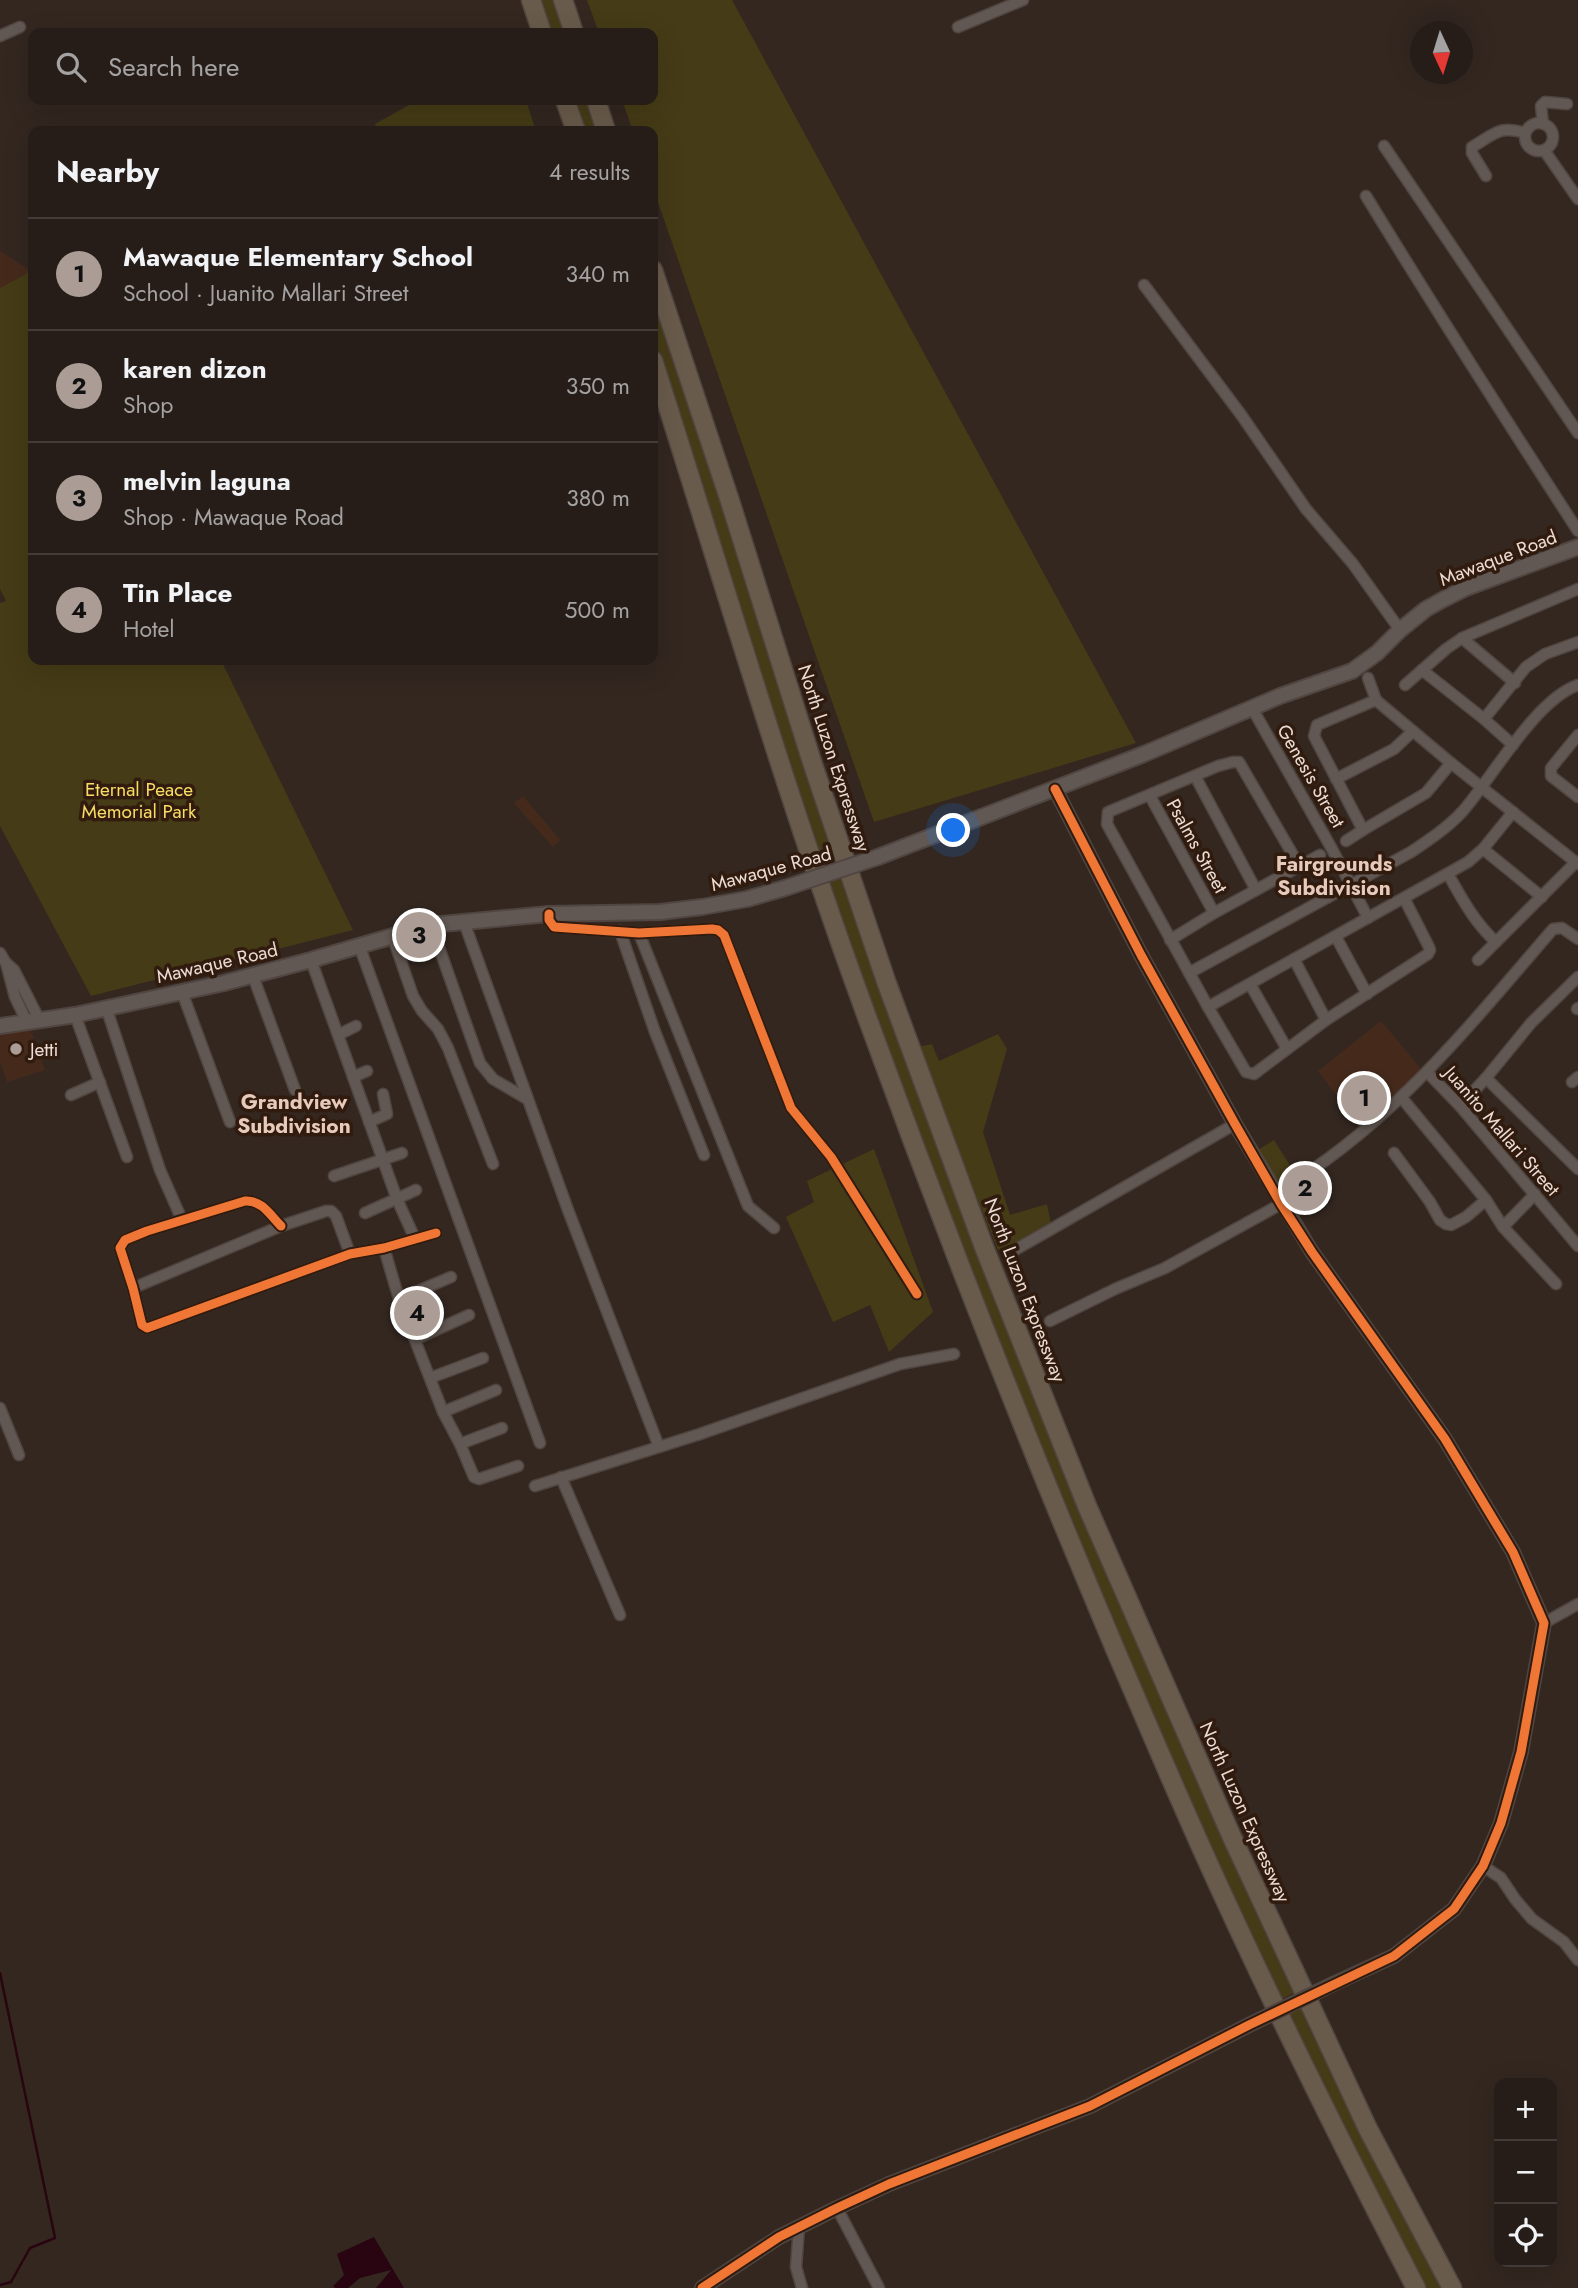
<!DOCTYPE html>
<html lang="en">
<head>
<meta charset="utf-8">
<style>
  :root { --surface:#261d18; --page:#322a25; --text:#f1f3f6; --muted:#a4a2a2; --line:#423b37; --accent:#ab9d95 }
  body { margin:0; font-family:Jost,sans-serif; background:var(--page); color:var(--text) }
  .controls { position:absolute; right:21px; bottom:21px; display:grid; overflow:hidden; border-radius:14px; box-shadow:0 7px 28px #0002 }
  .controls button { width:63px; height:63px; display:grid; place-items:center; padding:0; border:0; border-bottom:2px solid var(--line); background:var(--surface); color:var(--text); font:35px sans-serif }
  .compass { position:absolute; left:1410px; top:21px; width:63px; height:63px; border-radius:50%; background:var(--surface); box-shadow:0 7px 28px #0002; rotate:176deg }
  .you { position:absolute; left:954px; top:831px; width:24px; height:24px; margin:-18px; border:5px solid #fff; border-radius:50%; background:#1a73e8; box-shadow:0 0 0 10px #1a73e833 }
  .badge { display:grid; place-items:center; width:46px; height:46px; border-radius:50%; background:var(--accent); color:#111; font-size:23px; font-weight:700 }
  .pin { position:absolute; translate:-50% -50%; border:4px solid #fff; box-shadow:0 2px 7px #0006 }
  .list { margin:0; padding:0; list-style:none }
  h2 { display:flex; justify-content:space-between; align-items:center; height:91px; margin:0; padding:0 28px; font-size:30px }
  h2 small { font-size:23px; font-weight:400; color:var(--muted) }
  .list li { display:grid; grid-template-columns:46px 1fr auto; gap:21px; align-items:center; box-sizing:border-box; height:112px; padding:0 28px; border-top:2px solid var(--line) }
  .list b { display:block; font-size:26px; white-space:nowrap }
  .list p { margin:0; font-size:23px; white-space:nowrap; color:var(--muted) }
  .list em { font-size:23px; font-style:normal; color:var(--muted) }
  .icon { flex:none; width:38px; height:38px; fill:none; stroke:currentColor; stroke-width:2; stroke-linecap:round; stroke-linejoin:round }
  .map { position:relative; flex:none; width:1578px; height:2288px; overflow:hidden }
  .search { position:absolute; background:var(--surface); box-shadow:0 7px 28px #0002; left:28px; top:28px; width:630px; height:77px; display:flex; align-items:center; gap:18px; box-sizing:border-box; padding:0 24px; border-radius:14px; color:var(--muted); font-size:26px }
  .panel { position:absolute; background:var(--surface); box-shadow:0 7px 28px #0002; left:28px; top:126px; width:630px; height:539px; border-radius:14px }
  .map>svg:first-child { display:block }
</style>
</head>
<body>
<div class="map">
<svg width="1578" height="2288" viewBox="0 0 1578 2288">
  <rect width="100%" height="100%" fill="#332720"/>
  <g fill="#452a1c">
    <polygon points="0,251 31,271 0,288"/>
    <polygon points="523,796 560,840 553,847 514,803"/>
    <polygon points="1381,1021 1423,1071 1358,1124 1318,1071"/>
    <polygon points="29,1026 45,1070 7,1082 0,1061 0,1032"/>
  </g>
  <g fill="#453b16">
    <polygon points="537,0 555,0 566,33 549,33"/>
    <polygon points="587,0 732,0 1136,743 874,822 653,188 653,131 633,131 622,100 653,100 653,33 599,33"/>
    <polygon points="418,100 526,100 536,131 377,131 375,124"/>
    <polygon points="573,100 589,100 600,131 585,131"/>
    <polygon points="31,271 33,276 33,660 221,660 353,930 91,996 0,826 0,603 6,601 0,589 0,288"/>
    <polygon points="653,284 840,857 821,863 653,333"/>
    <polygon points="844,870 1087,1521 1207,1802 1294,1993 1280,2000 1193,1808 1015,1392 970,1274 825,876"/>
    <polygon points="998,1034 1007,1049 983,1132 1010,1215 1047,1204 1052,1229 998,1250 917,1047 932,1044 939,1061"/>
    <polygon points="1274,1140 1296,1175 1275,1188 1253,1153"/>
    <polygon points="874,1149 933,1312 889,1352 870,1305 833,1322 786,1217 814,1202 807,1181"/>
    <polygon points="1300,2006 1404,2214 1445,2288 1426,2288 1414,2267 1286,2013"/>
  </g>
  <polygon fill="#290511" points="374,2237 404,2288 376,2288 391,2270 360,2278 348,2288 335,2288 333,2286 344,2275 337,2254"/>
  <g fill="none" stroke-linecap="round" stroke-linejoin="round">
    <polyline stroke="#290511" stroke-width="2.5" points="0,1973 55,2238 30,2248 11,2282 0,2285"/>
    <defs>
      <g id="minor">
        <polyline points="958,27 1023,0"/>
        <polyline points="0,36 20,27"/>
        <circle cx="1539" cy="137" r="14"/>
        <polyline points="1543,124 1541,106 1545,102 1567,104"/>
        <polyline points="1384,146 1578,433"/>
        <polyline points="1544,150 1578,199"/>
        <path d="M1486 176 1472 153V147C1495 134 1499 125 1525 133"/>
        <path d="M1366 196C1435 309 1506 420 1578 531"/>
        <polyline points="1144,285 1242,416 1306,509 1353,564 1400,630"/>
        <polyline points="1462,638 1515,683"/>
        <polyline points="1422,670 1484,719 1513,745"/>
        <polyline points="1368,678 1376,700 1383,706 1451,763 1578,864"/>
        <polyline points="1405,685 1446,649 1462,638 1578,589"/>
        <polyline points="1376,700 1317,725 1314,736 1363,830 1426,793 1451,763"/>
        <polyline points="1252,708 1332,849 1368,918"/>
        <polyline points="1484,719 1526,667 1545,654 1578,642"/>
        <polyline points="1578,735 1551,768 1551,776 1578,797"/>
        <polyline points="1195,776 1256,890"/>
        <polyline points="1336,779 1394,749 1413,731"/>
        <polyline points="1150,796 1214,913"/>
        <polyline points="1346,841 1363,830"/>
        <polyline points="1483,849 1542,897"/>
        <polyline points="1300,867 1239,762 1233,762 1218,766 1108,812 1107,824 1208,1007 1246,1072 1254,1074 1326,1020 1428,954 1430,950 1429,947 1404,898"/>
        <path d="M1448 874C1462 899 1475 923 1496 942"/>
        <polyline points="549,914 549,920 554,927 639,933 712,929 718,930 724,935 791,1108 831,1157 917,1294"/>
        <polyline points="464,922 568,1210 659,1447"/>
        <polyline points="431,925 480,1063 493,1079 527,1099"/>
        <polyline points="620,931 655,1032 704,1155"/>
        <polyline points="639,933 748,1206 774,1228"/>
        <polyline points="392,935 413,996 422,1011 438,1029 448,1048 493,1164"/>
        <polyline points="1336,937 1367,994"/>
        <polyline points="1170,940 1214,913 1320,855"/>
        <polyline points="359,945 540,1443"/>
        <polyline points="0,953 6,963 15,997 27,1022"/>
        <polyline points="1294,959 1326,1020"/>
        <polyline points="311,960 397,1199 415,1239"/>
        <polyline points="1478,960 1576,862"/>
        <polyline points="6,963 14,970 40,1021"/>
        <path d="M1189 973 1411 852C1429 840 1447 828 1462 812 1493 777 1535 700 1578 685"/>
        <polyline points="253,976 295,1090"/>
        <polyline points="1250,984 1287,1049"/>
        <polyline points="182,992 230,1122"/>
        <polyline points="106,1007 160,1170 182,1220"/>
        <polyline points="1208,1007 1468,862 1483,849 1513,812"/>
        <polyline points="1577,1009 1578,1008"/>
        <polyline points="75,1015 127,1157"/>
        <polyline points="338,1035 356,1026"/>
        <polyline points="1427,1072 1460,1106 1578,1246"/>
        <polyline points="353,1077 367,1071"/>
        <polyline points="1486,1078 1531,1023 1578,977"/>
        <polyline points="1572,1082 1578,1077"/>
        <polyline points="71,1095 100,1082"/>
        <polyline points="1401,1097 1486,1200 1503,1227 1556,1284"/>
        <polyline points="1460,1106 1486,1078 1578,1169"/>
        <polyline points="369,1122 387,1114 383,1094"/>
        <polyline points="1394,1153 1430,1202 1440,1220 1446,1224 1451,1225 1466,1217 1486,1200"/>
        <polyline points="334,1176 402,1153"/>
        <path d="M1275 1193C1387 1130 1470 1025 1553 929L1562 928 1578 939"/>
        <polyline points="365,1213 416,1190"/>
        <path d="M281 1226C270 1215 262 1200 245 1201L147 1231 125 1240 120 1248 133 1288 142 1325 147 1328 350 1254 384 1248 436 1233"/>
        <polyline points="1503,1227 1535,1194"/>
        <polyline points="384,1248 399,1299 443,1412 460,1444 474,1477 479,1479 518,1466"/>
        <polyline points="1013,1251 1235,1124"/>
        <polyline points="133,1288 281,1226 326,1211 331,1211 336,1216 350,1254"/>
        <polyline points="399,1299 451,1277"/>
        <polyline points="1050,1321 1115,1289 1165,1268 1281,1204"/>
        <polyline points="416,1339 469,1315"/>
        <polyline points="430,1378 483,1358"/>
        <polyline points="0,1408 19,1455"/>
        <polyline points="443,1412 496,1390"/>
        <polyline points="460,1444 502,1428"/>
        <polyline points="561,1477 620,1615"/>
        <polyline points="535,1486 700,1434 900,1364 954,1354"/>
        <polyline points="1544,1623 1578,1604"/>
        <polyline points="1483,1866 1501,1878 1515,1899 1532,1919 1564,1942 1578,1960"/>
        <polyline points="837,2208 879,2288"/>
        <polyline points="799,2227 796,2267 802,2288"/>
      </g>
      <g id="tertiary">
        <polyline points="1055,789 1141,955 1235,1124 1312,1252 1445,1439 1513,1552 1544,1623 1521,1752 1501,1823 1483,1866 1454,1909 1394,1956 1333,1984"/>
        <polyline points="702,2288 779,2237 837,2208 889,2184 1090,2106 1249,2025"/>
      </g>
      <g id="secondary">
        <polyline points="878,857 1144,754 1280,696 1352,671 1377,653 1400,630 1426,609 1444,599 1466,588 1578,547"/>
        <polyline points="0,1026 75,1015 224,983 311,960 431,925 549,914 660,912 702,907 747,899 785,888"/>
      </g>
      <g id="motorway">
        <polyline points="531,0 542,33"/>
        <polyline points="563,0 574,33"/>
        <polyline points="565,100 576,131"/>
        <polyline points="596,100 606,131"/>
        <polyline points="653,270 729,498 812,762 886,981 984,1247 1087,1506 1231,1835 1368,2129 1452,2288"/>
        <path d="M653 360C721 572 783 786 859 995 963 1283 1077 1568 1201 1847 1268 1996 1341 2143 1416 2288"/>
      </g>
    </defs>
    <use href="#minor" stroke="#504540" stroke-width="13"/>
    <use href="#tertiary" stroke="#504540" stroke-width="16"/>
    <use href="#secondary" stroke="#504540" stroke-width="18"/>
    <use href="#motorway" stroke="#504540" stroke-width="21"/>
    <use href="#minor" stroke="#625853" stroke-width="10"/>
    <use href="#tertiary" stroke="#625853" stroke-width="12"/>
    <use href="#secondary" stroke="#625853" stroke-width="14"/>
    <use href="#motorway" stroke="#695b4b" stroke-width="18"/>
    <defs>
      <polyline id="tertiary-bridge" points="1249,2025 1333,1984"/>
      <polyline id="secondary-bridge" points="785,888 878,857"/>
    </defs>
    <use href="#tertiary-bridge" stroke="#504540" stroke-width="16" stroke-linecap="butt"/>
    <use href="#secondary-bridge" stroke="#504540" stroke-width="18" stroke-linecap="butt"/>
    <use href="#tertiary-bridge" stroke="#625853" stroke-width="12"/>
    <use href="#secondary-bridge" stroke="#625853" stroke-width="14"/>
    <defs>
      <g id="cycleway">
        <polyline points="549,914 549,920 554,927 639,933 712,929 718,930 724,935 791,1108 831,1157 917,1294"/>
        <path d="M281 1226C270 1215 262 1200 245 1201L147 1231 125 1240 120 1248 133 1288 142 1325 147 1328 350 1254 384 1248 436 1233"/>
        <polyline points="702,2288 779,2237 837,2208 889,2184 1090,2106 1249,2025 1394,1956 1454,1909 1483,1866 1501,1823 1521,1752 1544,1623 1513,1552 1445,1439 1312,1252 1281,1204 1235,1124 1141,955 1055,789"/>
      </g>
    </defs>
    <use href="#cycleway" stroke="#301b0e" stroke-width="13"/>
    <use href="#cycleway" stroke="#f07635" stroke-width="9"/>
  </g>
  <circle fill="#ab9d95" stroke="#301b0e" stroke-width="2.5" cx="16" cy="1049" r="7"/>
  <g text-anchor="middle" dominant-baseline="central" stroke-width="7" stroke-linejoin="round" paint-order="stroke">
    <g font-size="19" fill="#ecdcd4" stroke="#301b0e">
      <text transform="translate(1498 558) rotate(-21)">Mawaque Road</text>
      <text transform="translate(834 758) rotate(72)">North Luzon Expressway</text>
      <text transform="translate(1311 776) rotate(60)">Genesis Street</text>
      <text transform="translate(1197 846) rotate(61)">Psalms Street</text>
      <text transform="translate(771 869) rotate(-15)">Mawaque Road</text>
      <text transform="translate(217 963) rotate(-13)">Mawaque Road</text>
      <text transform="translate(1502 1131) rotate(49)">Juanito Mallari Street</text>
      <text transform="translate(1025 1290) rotate(69)">North Luzon Expressway</text>
      <text transform="translate(1245 1812) rotate(66)">North Luzon Expressway</text>
    </g>
    <g font-size="19" fill="#f8dc63" stroke="#301b0e">
      <text x="139" y="789">Eternal Peace<tspan x="139" dy="22">Memorial Park</tspan></text>
    </g>
    <g font-size="19" fill="#ecdcd4" stroke="#301b0e" text-anchor="start">
      <text x="30" y="1049">Jetti</text>
    </g>
    <g font-size="21" font-weight="bold" fill="#e8caba" stroke="#301b0e">
      <text x="1334" y="864">Fairgrounds<tspan x="1334" dy="24">Subdivision</tspan></text>
      <text x="294" y="1102">Grandview<tspan x="294" dy="24">Subdivision</tspan></text>
    </g>
  </g>
</svg>
<div class="controls">
<button>+</button>
<button>−</button>
<button><svg class="icon" aria-label="locate" viewBox="0 0 24 24"><circle cx="12" cy="12" r="6"/><path d="M12 2v4M12 18v4M2 12h4M18 12h4"/></svg></button>
</div>
<svg class="compass" viewBox="-18 -18 36 36"><path d="M0-13l5 13h-10z" fill="#e53935"/><path d="M0 13l5-13h-10z" fill="#a4a2a2"/></svg>
<div class="you"></div>
<div class="pin badge" style="left:1364px;top:1098px">1</div>
<div class="pin badge" style="left:1305px;top:1188px">2</div>
<div class="pin badge" style="left:419px;top:935px">3</div>
<div class="pin badge" style="left:417px;top:1313px">4</div>
<div class="search"><svg class="icon" aria-label="search" viewBox="0 0 24 24"><circle cx="10" cy="10" r="6"/><path d="M15 15l6 6"/></svg>Search here</div>
<section class="panel">
<h2>Nearby<small>4 results</small></h2>
<ul class="list">
<li><span class="badge">1</span><div><b>Mawaque Elementary School</b><p>School · Juanito Mallari Street</p></div><em>340 m</em></li>
<li><span class="badge">2</span><div><b>karen dizon</b><p>Shop</p></div><em>350 m</em></li>
<li><span class="badge">3</span><div><b>melvin laguna</b><p>Shop · Mawaque Road</p></div><em>380 m</em></li>
<li><span class="badge">4</span><div><b>Tin Place</b><p>Hotel</p></div><em>500 m</em></li>
</ul>
</section>
</div>
</body>
</html>
